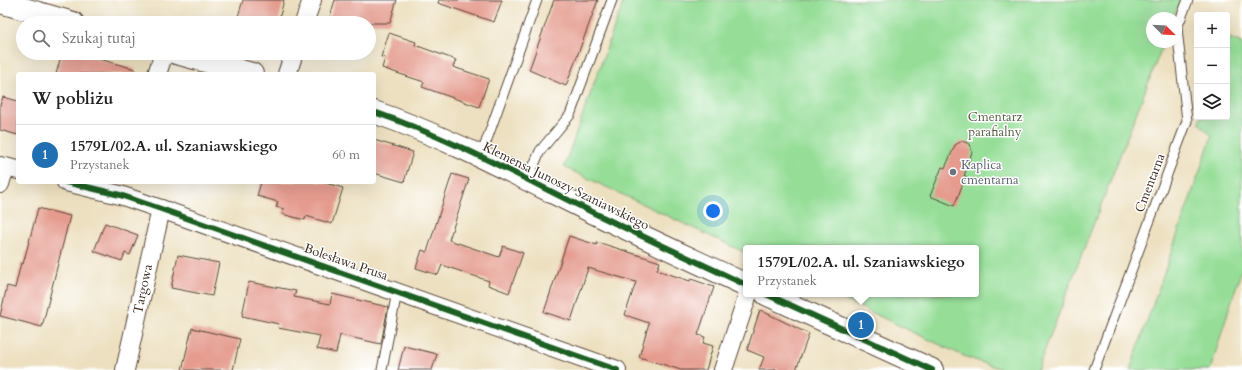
<!DOCTYPE html>
<html lang="pl">
<head>
<meta charset="utf-8">
<style>
  :root { --surface:#fff; --page:#f6f6f6; --text:#222; --muted:#767676; --line:#e0e0e0; --accent:#1f6fb2 }
  body { margin:0; font-family:Cardo,serif; background:var(--page); color:var(--text) }
  .controls { position:absolute; right:12px; top:12px; display:grid; overflow:hidden; border-radius:4px; box-shadow:0 4px 16px #0002 }
  .controls button { width:36px; height:36px; display:grid; place-items:center; padding:0; border:0; border-bottom:1px solid var(--line); background:var(--surface); color:var(--text); font:20px sans-serif }
  .compass { position:absolute; left:1146px; top:12px; width:36px; height:36px; border-radius:50%; background:var(--surface); box-shadow:0 4px 16px #0002; rotate:114deg }
  .you { position:absolute; left:713px; top:211px; width:14px; height:14px; margin:-10px; border:3px solid #fff; border-radius:50%; background:#1a73e8; box-shadow:0 0 0 6px #1a73e833 }
  .badge { display:grid; place-items:center; width:26px; height:26px; border-radius:50%; background:var(--accent); color:#fff; font-size:13px; font-weight:700 }
  .pin { position:absolute; translate:-50% -50%; border:2px solid #fff; box-shadow:0 1px 4px #0006 }
  .popup { position:absolute; left:743px; top:245px; width:236px; height:52px; box-sizing:border-box; display:grid; place-content:center; border-radius:4px; background:var(--surface); filter:drop-shadow(0 1px 3px #0005); font-size:13px; white-space:nowrap; color:var(--muted) }
  .popup b { font-size:15px; color:var(--text) }
  .popup::after { content:''; position:absolute; left:50%; top:100%; margin-left:-8px; border:8px solid transparent; border-top-color:var(--surface) }
  .list { margin:0; padding:0; list-style:none }
  h2 { display:flex; justify-content:space-between; align-items:center; height:52px; margin:0; padding:0 16px; font-size:17px }
  h2 small { font-size:13px; font-weight:400; color:var(--muted) }
  .list li { display:grid; grid-template-columns:26px 1fr auto; gap:12px; align-items:center; box-sizing:border-box; height:60px; padding:0 16px; border-top:1px solid var(--line) }
  .list b { display:block; font-size:15px; white-space:nowrap }
  .list p { margin:0; font-size:13px; white-space:nowrap; color:var(--muted) }
  .list em { font-size:13px; font-style:normal; color:var(--muted) }
  .icon { flex:none; width:22px; height:22px; fill:none; stroke:currentColor; stroke-width:2; stroke-linecap:round; stroke-linejoin:round }
  .map { position:relative; flex:none; width:1242px; height:370px; overflow:hidden }
  .search { position:absolute; background:var(--surface); box-shadow:0 4px 16px #0002; left:16px; top:16px; width:360px; height:44px; display:flex; align-items:center; gap:10px; box-sizing:border-box; padding:0 14px; border-radius:22px; color:var(--muted); font-size:15px }
  .panel { position:absolute; background:var(--surface); box-shadow:0 4px 16px #0002; left:16px; top:72px; width:360px; height:112px; border-radius:4px }
  .map>svg:first-child { display:block }
</style>
</head>
<body>
<div class="map">
<svg width="1242" height="370" viewBox="0 0 1242 370">
  <rect width="100%" height="100%" fill="#fff"/>
  <filter id="ink" filterUnits="userSpaceOnUse"><feTurbulence type="fractalNoise" baseFrequency=".025" numOctaves="2"/><feDisplacementMap in="SourceGraphic" scale="8" xChannelSelector="R" yChannelSelector="G"/><feConvolveMatrix kernelMatrix="1 2 1 2 8 2 1 2 1" color-interpolation-filters="sRGB"/></filter>
  <filter id="wash" filterUnits="userSpaceOnUse"><feTurbulence type="fractalNoise" baseFrequency=".012" numOctaves="4" result="noise"/><feDisplacementMap in="SourceGraphic" scale="16" xChannelSelector="R" yChannelSelector="G"/><feGaussianBlur stdDeviation="0.9" result="paint"/><feColorMatrix in="noise" values="0 0 0 0 0 0 0 0 0 0 0 0 0 0 0 0 0 1.4 0 .05"/><feComposite in="paint" operator="in"/></filter>
  <g filter="url(#wash)">
    <rect width="100%" height="100%" fill="#ede0c0"/>
    <g fill="#96de98" stroke="#68845b">
      <polygon points="624,0 1180,0 1173,18 1152,18 1152,42 1164,42 1037,370 1004,370 966,357 832,294 976,294 976,248 746,248 746,253 564,167"/>
      <polygon points="1227,37 1242,43 1242,268 1210,370 1130,370 1212,136 1199,123 1201,117 1227,117"/>
    </g>
    <g id="blocks">
      <g fill="#e59c8f">
        <polygon points="243,0 284,0 278,23 236,23"/>
        <polygon points="335,0 397,0 390,23 328,23"/>
        <polygon points="439,0 502,0 494,22 438,3"/>
        <polygon points="554,0 598,0 566,86 529,70"/>
        <polygon points="389,33 416,42 415,45 456,60 453,67 489,79 479,107 422,87 424,82 382,68 385,58 381,57"/>
        <polygon points="62,53 93,53 92,57 135,69 135,74 56,74"/>
        <polygon points="3,97 18,101 18,135 0,130 0,105"/>
        <polygon points="374,140 413,152 404,182 374,173"/>
        <polygon points="962,141 970,144 972,152 964,176 966,176 954,206 930,196 942,167 945,168 955,145"/>
        <polygon points="452,174 469,179 449,240 499,257 503,246 523,253 509,293 488,285 489,281 442,265 438,275 416,268 422,250 427,252"/>
        <polygon points="261,182 322,182 343,188 332,224 306,216 305,220 282,214 284,209 276,207 278,202 257,196"/>
        <polygon points="38,208 70,216 42,327 0,316 7,286 15,288 21,263 23,264"/>
        <polygon points="105,223 138,235 130,255 125,253 122,261 94,251"/>
        <polygon points="569,236 597,245 597,242 613,247 660,262 657,270 690,281 691,279 714,287 698,335 705,337 703,343 713,346 706,370 681,370 639,357 649,323 625,315 636,282 588,268 571,321 544,312"/>
        <polygon points="178,255 219,263 212,296 171,288"/>
        <polygon points="249,282 296,291 294,297 330,304 332,294 388,307 381,344 340,335 336,353 317,349 320,336 278,328 279,324 242,316"/>
        <polygon points="760,310 809,334 796,370 759,370 764,357 747,350"/>
        <polygon points="192,328 240,339 233,370 182,370"/>
        <polygon points="404,346 437,354 432,370 398,370"/>
      </g>
    </g>
  </g>
  <g filter="url(#ink)">
    <use href="#blocks" fill-opacity="0" stroke="#564536" stroke-width="1"/>
    <g fill="none" stroke-linecap="round" stroke-linejoin="round">
      <defs>
        <g id="service">
          <polyline points="481,156 537,0"/>
          <polyline points="528,179 540,151 570,115 612,0"/>
          <polyline points="382,370 397,292"/>
          <polyline points="1094,370 1187,121 1177,28 1188,0"/>
        </g>
        <g id="minor">
          <polyline points="304,23 312,0"/>
          <polyline points="157,74 164,53"/>
          <polyline points="287,74 294,53"/>
          <polyline points="0,166 18,170"/>
          <polyline points="66,182 120,195 161,209 617,370"/>
          <polyline points="0,184 5,167"/>
          <polyline points="125,370 161,209"/>
          <polyline points="723,370 748,294"/>
        </g>
        <g id="tertiary">
          <polyline points="0,2 73,23"/>
          <polyline points="176,53 252,74"/>
          <path d="M374 112C444 136 510 171 576 204 632 232 689 258 746 285"/>
          <polyline points="766,294 932,370"/>
        </g>
      </defs>
      <use href="#service" stroke="#564536" stroke-width="11"/>
      <use href="#minor" stroke="#564536" stroke-width="20"/>
      <use href="#tertiary" stroke="#564536" stroke-width="24"/>
      <use href="#service" stroke="#fff" stroke-width="9"/>
      <use href="#minor" stroke="#fff" stroke-width="18"/>
      <use href="#tertiary" stroke="#fff" stroke-width="22"/>
      <defs>
        <g id="cycleway">
          <path d="M374 112C444 136 510 171 576 204 632 232 689 258 746 285"/>
          <polyline points="66,182 120,195 161,209 617,370"/>
          <polyline points="766,294 932,370"/>
        </g>
      </defs>
      <use href="#cycleway" stroke="#fff" stroke-width="8"/>
      <use href="#cycleway" stroke="#1b5e20" stroke-width="6"/>
    </g>
  </g>
  <circle fill="#6b7280" stroke="#fff" stroke-width="1.5" cx="953" cy="172" r="4"/>
  <g text-anchor="middle" dominant-baseline="central" stroke-width="3" stroke-linejoin="round" paint-order="stroke">
    <g font-size="13" fill="#566043" stroke="#fff">
      <text x="995" y="117">Cmentarz<tspan x="995" dy="15">parafialny</tspan></text>
    </g>
    <g font-size="13" fill="#5b616d" stroke="#fff" text-anchor="start">
      <text x="961" y="165">Kaplica<tspan x="961" dy="15">cmentarna</tspan></text>
    </g>
    <g font-size="13" fill="#3b2a1e" stroke="#fff">
      <text transform="translate(1150 183) rotate(-69)">Cmentarna</text>
      <text transform="translate(566 186) rotate(26)">Klemensa Junoszy Szaniawskiego</text>
      <text transform="translate(346 262) rotate(19)">Bolesława Prusa</text>
      <text transform="translate(143 289) rotate(-78)">Targowa</text>
    </g>
  </g>
</svg>
<div class="controls">
<button>+</button>
<button>−</button>
<button><svg class="icon" aria-label="layers" viewBox="0 0 24 24"><path d="M12 4l9 5-9 5-9-5zM3 14l9 5 9-5"/></svg></button>
</div>
<svg class="compass" viewBox="-18 -18 36 36"><path d="M0-13l5 13h-10z" fill="#e53935"/><path d="M0 13l5-13h-10z" fill="#767676"/></svg>
<div class="you"></div>
<div class="pin badge" style="left:861px;top:325px">1</div>
<div class="popup"><b>1579L/02.A. ul. Szaniawskiego</b>Przystanek</div>
<div class="search"><svg class="icon" aria-label="search" viewBox="0 0 24 24"><circle cx="10" cy="10" r="6"/><path d="M15 15l6 6"/></svg>Szukaj tutaj</div>
<section class="panel">
<h2>W pobliżu<small></small></h2>
<ul class="list">
<li><span class="badge">1</span><div><b>1579L/02.A. ul. Szaniawskiego</b><p>Przystanek</p></div><em>60 m</em></li>
</ul>
</section>
</div>
</body>
</html>
